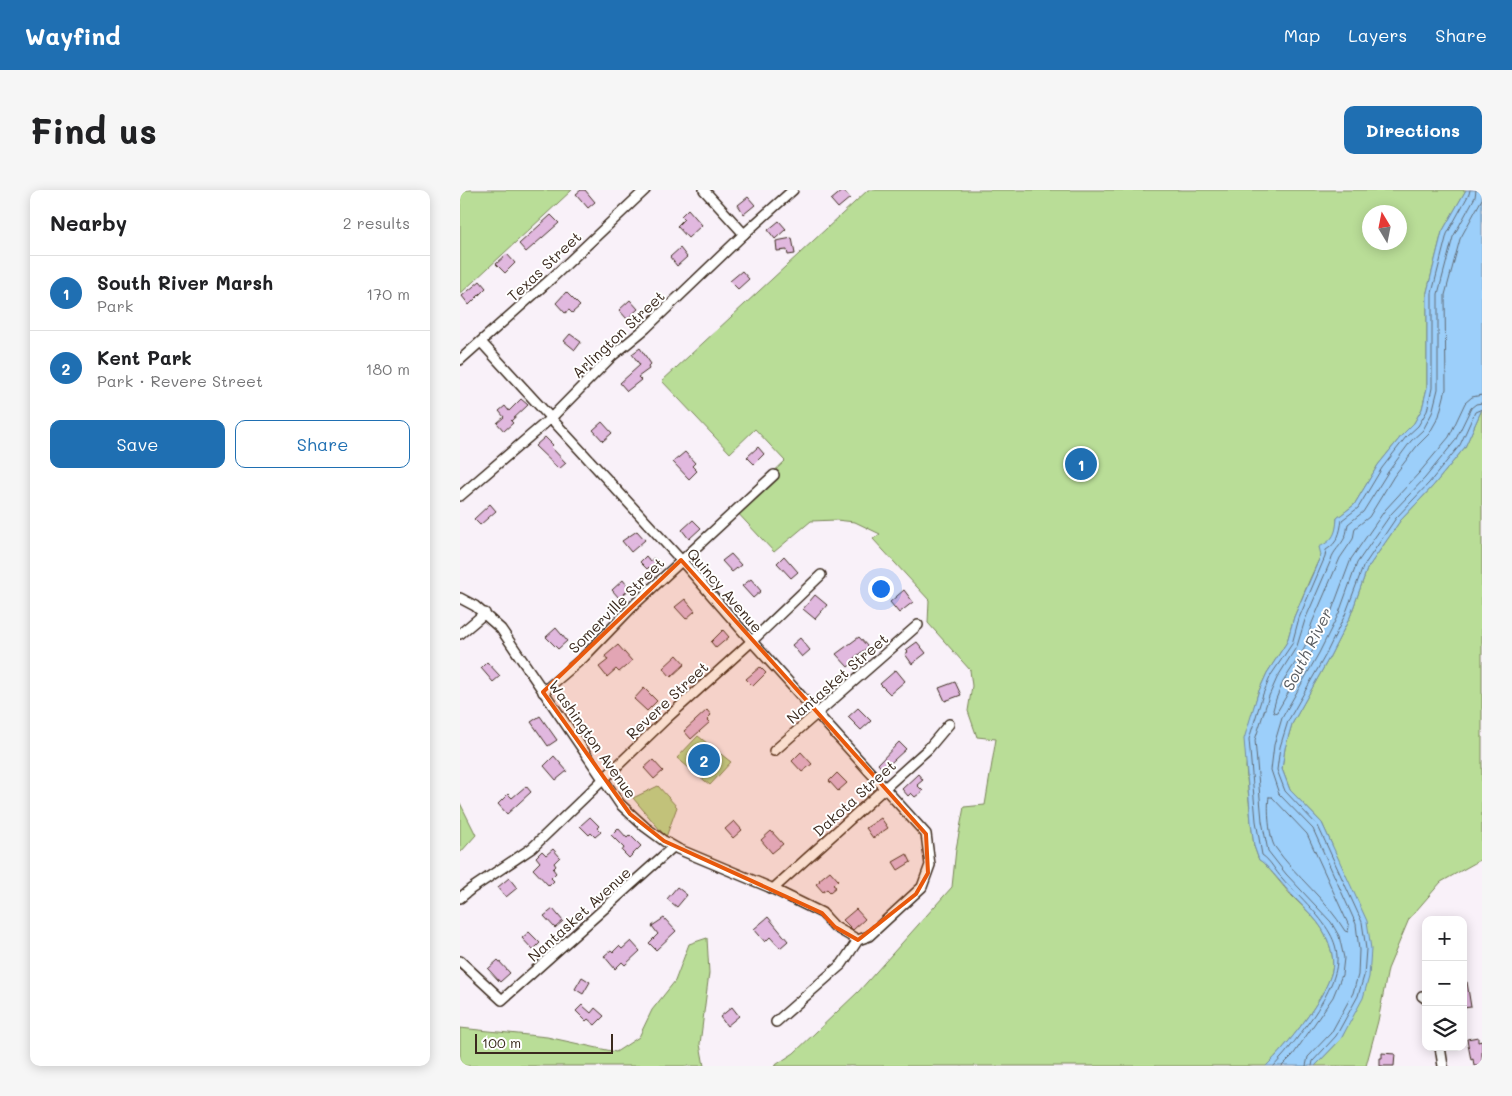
<!DOCTYPE html>
<html lang="en">
<head>
<meta charset="utf-8">
<style>
  :root { --surface:#fff; --page:#f6f6f6; --text:#202124; --muted:#757577; --line:#e0e0e0; --accent:#1f6fb2 }
  body { margin:0; font-family:Mali,sans-serif; background:var(--page); color:var(--text) }
  .controls { position:absolute; right:15px; bottom:15px; display:grid; overflow:hidden; border-radius:10px; box-shadow:0 2px 12px #0003 }
  .controls button { width:45px; height:45px; display:grid; place-items:center; padding:0; border:0; border-bottom:1px solid var(--line); background:var(--surface); color:var(--text); font:25px sans-serif }
  .compass { position:absolute; left:902px; top:15px; width:45px; height:45px; border-radius:50%; background:var(--surface); box-shadow:0 2px 12px #0003; rotate:350deg }
  .scale { position:absolute; left:15px; bottom:12px; width:138px; box-sizing:border-box; padding-left:5px; border:2px solid #3b2a1e; border-top:0; font-size:14px; line-height:18px; white-space:nowrap; color:#3b2a1e; -webkit-text-stroke:4px #fff; paint-order:stroke }
  .you { position:absolute; left:420px; top:398px; width:18px; height:18px; margin:-12px; border:4px solid #fff; border-radius:50%; background:#1a73e8; box-shadow:0 0 0 8px #1a73e833 }
  .badge { display:grid; place-items:center; width:32px; height:32px; border-radius:50%; background:var(--accent); color:#fff; font-size:16px; font-weight:700 }
  .pin { position:absolute; translate:-50% -50%; border:2px solid #fff; box-shadow:0 1px 5px #0006 }
  .list { margin:0; padding:0; list-style:none }
  h2 { display:flex; justify-content:space-between; align-items:center; height:65px; margin:0; padding:0 20px; font-size:21px }
  h2 small { font-size:16px; font-weight:400; color:var(--muted) }
  .list li { display:grid; grid-template-columns:32px 1fr auto; gap:15px; align-items:center; box-sizing:border-box; height:75px; padding:0 20px; border-top:1px solid var(--line) }
  .list b { display:block; font-size:19px; white-space:nowrap }
  .list p { margin:0; font-size:16px; white-space:nowrap; color:var(--muted) }
  .list em { font-size:16px; font-style:normal; color:var(--muted) }
  .actions { display:flex; gap:10px; padding:15px 20px }
  .actions a { flex:1; padding:11px 0; border:1px solid var(--accent); border-radius:10px; text-align:center; font-size:18px; color:var(--accent) }
  .actions .main { background:var(--accent); color:#fff }
  .icon { flex:none; width:28px; height:28px; fill:none; stroke:currentColor; stroke-width:2; stroke-linecap:round; stroke-linejoin:round }
  .map { position:relative; flex:none; width:1022px; height:876px; overflow:hidden; border-radius:10px }
  header { display:flex; align-items:center; gap:30px; box-sizing:border-box; height:70px; padding:0 25px; background:var(--accent); color:#fff }
  header strong { font-size:24px }
  nav { display:flex; gap:28px; margin-inline-start:auto; font-size:18px }
  .intro { display:flex; align-items:center; justify-content:space-between; box-sizing:border-box; height:120px; padding:0 30px }
  h1 { margin:0; font-size:35px }
  .button { padding:12px 22px; border-radius:10px; background:var(--accent); color:#fff; font-size:18px; font-weight:700 }
  main { display:flex; gap:30px; padding:0 30px }
  aside { flex:1; background:var(--surface); border-radius:10px; box-shadow:0 2px 12px #0003 }
  .map>svg:first-child { display:block }
</style>
</head>
<body>
<header>
<strong>Wayfind</strong>
<nav><a>Map</a><a>Layers</a><a>Share</a></nav>
</header>
<div class="intro"><h1>Find us</h1><a class="button">Directions</a></div>
<main>
<aside>
<h2>Nearby<small>2 results</small></h2>
<ul class="list">
<li><span class="badge">1</span><div><b>South River Marsh</b><p>Park</p></div><em>170 m</em></li>
<li><span class="badge">2</span><div><b>Kent Park</b><p>Park · Revere Street</p></div><em>180 m</em></li>
</ul>
<div class="actions"><a class="main">Save</a><a>Share</a></div>
</aside>
<div class="map">
<svg width="1022" height="876" viewBox="0 0 1022 876">
  <rect width="100%" height="100%" fill="#f9f1f9"/>
  <filter id="ink" filterUnits="userSpaceOnUse"><feTurbulence type="fractalNoise" baseFrequency=".02" numOctaves="2"/><feDisplacementMap in="SourceGraphic" scale="10" xChannelSelector="R" yChannelSelector="G"/><feConvolveMatrix kernelMatrix="1 2 1 2 8 2 1 2 1" color-interpolation-filters="sRGB"/></filter>
  <g filter="url(#ink)">
    <g fill="#b9dd97" stroke="#7a845a" fill-rule="evenodd">
      <polygon points="0,0 112,0 0,104"/>
      <path d="M408 0H1006L982 42 967 102V198L962 219 954 233 943 244 918 275 894 315 877 328 876 342 861 365 850 389 834 427 827 452 807 483 798 503 792 525 786 577 791 632 794 656 799 670C805 672 825 699 832 706 845 719 862 733 868 751 872 761 874 771 872 781 865 809 827 856 806 876H314L334 863 399 801 492 697 496 659 504 617 525 615 536 549 517 547 508 521 512 496 510 480 468 433 469 410 413 349 420 344 395 332 376 330 351 331 314 362 274 319 325 271 295 239 270 263 202 191ZM909 22H939V52H909Z"/>
      <polygon points="1022,219 1022,669 981,692 949,729 928,779 918,831 906,876 855,876 881,849 890,830 872,655 862,633 830,600 822,579 825,558 832,534 869,468 890,427 907,379 940,331 973,296 1005,257"/>
      <polygon points="238,546 271,572 250,595 217,568"/>
      <polygon points="198,596 217,617 206,647 173,608"/>
      <polygon points="0,613 16,645 0,663"/>
      <polygon points="247,748 249,783 240,854 244,876 0,876 0,838 87,847 156,862 179,847 192,820 215,791 229,754"/>
    </g>
    <path fill="#9ccffa" stroke="#758da2" d="M1006 0H1022V219L1005 257 973 296 940 331 907 379 890 427 869 468 832 534 825 558 822 579 830 600 862 633 907 731 911 759 909 787 903 808 881 849 855 876H806C827 856 865 809 872 781 874 771 872 761 868 751 862 733 845 719 833 706 826 699 805 672 799 670L794 656 791 632 784 549 798 503 807 483 827 452 834 427 861 365 859 357C874 350 876 343 877 328L894 315 918 275 943 244 954 233 962 219 967 198V102L982 42Z"/>
    <g fill="none" stroke-linecap="round" stroke-linejoin="round">
      <g stroke="#626c76" stroke-width="1">
        <polyline points="1022,9 1000,49 985,105 986,199 979,226 969,244 957,256 934,286 909,327 895,338 893,349 880,368 852,433 844,459 823,492 816,509 813,520 814,523 817,522 853,460 872,420 891,369 925,320 959,283 989,247 1005,213 1012,207 1022,205"/>
        <path d="M809 607H812L847 644 889 736 888 742 885 741C866 709 836 687 815 657 809 649 807 616 809 607Z"/>
        <path d="M814 876C829 860 841 843 854 825 892 767 881 749 836 702 831 698 826 693 822 688 815 681 811 671 802 665L796 631 789 549 803 504 811 485 832 454 839 428 865 367 866 360C878 353 880 343 882 330L898 318 922 278 946 247 958 236 967 221 972 198V103L987 44 1009 4 1010 0"/>
        <path d="M822 876 833 865 873 807 882 785 884 768 879 746 871 732 826 684 808 661 802 631 795 550 809 506 817 488 837 456 845 430 871 370C873 361 881 356 885 347 887 343 887 338 888 334L903 322 928 282 951 251 963 240 972 223 978 199V104L993 47 1015 7 1016 0"/>
        <polyline points="846,876 848,867 871,843 893,803 898,785 899,760 896,734 853,639 819,604 811,580 814,555 822,528 859,463 879,423 897,373 931,324 965,288 995,251 1011,218 1016,214 1022,213"/>
        <polyline points="852,876 853,871 876,846 898,806 904,786 906,759 902,732 858,636 825,601 817,580 820,557 828,531 865,466 885,425 903,377 936,328 969,293 1000,255 1015,222 1022,219"/>
      </g>
    </g>
    <g fill="#e1b8df" stroke="#3b2a1e">
      <polygon points="121,0 125,0 135,12 128,18 116,4"/>
      <polygon points="383,0 390,8 378,18 371,10"/>
      <polygon points="288,7 295,15 284,24 278,15"/>
      <polygon points="228,19 242,35 228,48 217,36 224,29 221,26"/>
      <polygon points="91,25 99,33 66,62 59,54"/>
      <polygon points="319,31 326,39 315,49 308,40"/>
      <polygon points="332,48 335,64 328,65 327,60 317,61 316,51"/>
      <polygon points="220,58 227,67 217,76 210,67"/>
      <polygon points="47,64 55,73 45,83 36,74"/>
      <polygon points="282,81 289,89 278,99 270,91"/>
      <polygon points="20,91 26,98 9,115 2,106"/>
      <polygon points="106,102 120,116 112,123 109,120 105,123 96,113"/>
      <polygon points="170,110 178,119 167,129 159,120"/>
      <polygon points="110,144 121,152 115,160 104,151"/>
      <polygon points="180,158 191,174 188,177 189,179 178,187 181,190 167,201 160,193 180,175 172,164"/>
      <polygon points="61,209 68,215 51,231 53,233 44,241 37,233 44,227 39,221 45,216 49,221"/>
      <polygon points="142,232 152,243 143,251 133,240"/>
      <polygon points="85,247 93,255 91,257 106,273 99,279 75,256"/>
      <polygon points="298,257 304,264 294,274 287,267"/>
      <polygon points="225,262 235,273 232,276 237,281 229,289 213,272"/>
      <polygon points="30,314 36,321 20,335 14,329"/>
      <polygon points="233,330 241,338 229,349 222,340"/>
      <polygon points="177,341 185,350 171,362 162,351"/>
      <polygon points="271,364 281,375 272,382 262,371"/>
      <polygon points="186,366 190,371 194,368 202,376 195,383 189,377 187,379 180,372"/>
      <polygon points="324,366 338,382 331,388 317,373"/>
      <polygon points="291,389 301,401 293,408 282,396"/>
      <polygon points="163,390 170,399 159,408 152,400"/>
      <polygon points="444,400 453,412 439,423 430,412"/>
      <polygon points="355,405 367,415 355,429 343,419"/>
      <polygon points="225,409 235,421 226,429 215,417"/>
      <polygon points="96,438 107,451 98,459 86,447"/>
      <polygon points="263,440 269,447 256,458 251,452"/>
      <polygon points="399,447 408,457 394,468 396,470 388,477 376,464"/>
      <polygon points="340,448 350,460 342,467 332,455"/>
      <polygon points="457,452 466,463 452,474 445,464 448,462 446,460"/>
      <polygon points="158,455 172,471 159,482 156,479 147,487 139,477 148,470 145,466"/>
      <polygon points="217,465 225,474 211,487 203,478"/>
      <polygon points="27,472 40,486 33,492 21,478"/>
      <polygon points="300,477 306,483 293,496 286,489"/>
      <polygon points="436,480 445,491 430,504 420,494"/>
      <polygon points="495,492 501,505 485,511 479,498"/>
      <polygon points="184,498 197,511 187,521 174,509"/>
      <polygon points="398,518 411,531 401,540 388,527"/>
      <polygon points="247,520 251,525 247,529 250,532 231,549 224,541"/>
      <polygon points="80,526 97,550 88,556 71,532"/>
      <polygon points="439,552 446,559 423,580 418,574"/>
      <polygon points="341,562 352,574 342,582 332,571"/>
      <polygon points="94,566 107,581 96,590 84,576"/>
      <polygon points="193,570 203,581 194,589 184,578"/>
      <polygon points="377,583 387,593 378,601 369,591"/>
      <polygon points="458,584 463,590 457,595 463,601 455,607 451,603 448,606 442,599"/>
      <polygon points="66,596 71,602 47,624 38,614 48,604 52,608"/>
      <polygon points="130,627 139,636 137,638 141,642 135,647 131,643 129,645 120,636"/>
      <polygon points="421,628 428,638 413,648 406,638"/>
      <polygon points="274,631 282,640 273,648 265,639"/>
      <polygon points="158,638 167,648 170,645 181,656 169,668 162,661 164,658 151,645"/>
      <polygon points="311,641 323,654 312,663 301,650"/>
      <polygon points="93,659 100,667 94,673 96,676 93,679 96,683 91,688 94,691 89,696 73,679 80,672 76,667 82,661 86,665"/>
      <polygon points="447,664 451,672 438,680 433,672"/>
      <polygon points="370,681 378,690 373,695 376,697 370,702 367,699 363,702 356,694 360,691 359,690"/>
      <polygon points="49,688 57,698 46,707 38,697"/>
      <polygon points="217,697 227,705 217,717 207,709"/>
      <polygon points="93,719 103,731 95,738 84,726"/>
      <polygon points="396,719 405,729 393,740 383,730"/>
      <polygon points="308,727 328,751 320,758 310,747 305,752 294,739"/>
      <polygon points="204,728 216,741 196,760 189,753 198,744 192,736"/>
      <polygon points="69,742 80,753 73,760 62,748"/>
      <polygon points="171,751 180,761 165,775 162,772 155,779 144,766 151,760 153,762 159,756 162,759"/>
      <polygon points="38,770 50,783 40,792 28,779"/>
      <polygon points="122,787 130,792 123,804 115,799"/>
      <polygon points="1003,792 1007,792 1011,817 1003,818"/>
      <polygon points="122,815 131,823 135,818 144,826 135,835 128,829 126,831 116,821"/>
      <polygon points="272,817 279,826 267,836 260,827"/>
      <polygon points="1018,847 1018,852 1022,851 1022,876 1014,876 1013,869 1011,870 1007,849"/>
      <polygon points="922,863 935,864 934,876 920,876 920,868 922,868"/>
    </g>
    <g fill="none" stroke-linecap="round" stroke-linejoin="round">
      <defs>
        <g id="street">
          <polyline points="244,0 284,44"/>
          <polyline points="21,152 221,370 295,455 466,644 470,675 462,697 409,746 398,750 382,774 316,832"/>
          <polyline points="0,170 92,88 185,0"/>
          <polyline points="0,306 91,228 152,166 186,138 284,44 333,0"/>
          <polyline points="0,408 15,416 41,439 160,614 185,637 204,651 218,659 309,697 362,723 375,737 398,750"/>
          <polyline points="0,444 25,423"/>
          <polyline points="83,502 124,467 176,413 314,285"/>
          <polyline points="314,561 458,435"/>
          <polyline points="313,699 468,559 489,534"/>
          <polyline points="0,708 11,699 72,658 207,528 292,451 361,385"/>
          <polyline points="0,771 42,810 213,657"/>
          <polyline points="962,806 966,809"/>
          <polyline points="980,857 983,876"/>
        </g>
      </defs>
      <use href="#street" stroke="#3b2a1e" stroke-width="12"/>
      <use href="#street" stroke="#fff" stroke-width="9"/>
    </g>
  </g>
  <path fill="#e8590c" fill-opacity="0.2" stroke="#e8590c" stroke-width="4" stroke-linejoin="round" d="M221 370 466 644 468 683 456 704 398 750 375 737 362 723 204 651 170 624 83 502Z"/>
  <g text-anchor="middle" dominant-baseline="central" stroke-width="4" stroke-linejoin="round" paint-order="stroke">
    <g font-size="15" fill="#3b2a1e" stroke="#fff">
      <text transform="translate(84 76) rotate(-43)">Texas Street</text>
      <text transform="translate(158 144) rotate(-43)">Arlington Street</text>
      <text transform="translate(265 400) rotate(49)">Quincy Avenue</text>
      <text transform="translate(156 415) rotate(-45)">Somerville Street</text>
      <text transform="translate(377 488) rotate(-41)">Nantasket Street</text>
      <text transform="translate(207 510) rotate(-43)">Revere Street</text>
      <text transform="translate(133 549) rotate(55)">Washington Avenue</text>
      <text transform="translate(394 608) rotate(-42)">Dakota Street</text>
      <text transform="translate(119 724) rotate(-42)">Nantasket Avenue</text>
    </g>
    <g font-size="16" font-style="italic" fill="#585c60" stroke="#fff">
      <text transform="translate(847 459) rotate(-63)">South River</text>
    </g>
  </g>
</svg>
<div class="controls">
<button>+</button>
<button>−</button>
<button><svg class="icon" aria-label="layers" viewBox="0 0 24 24"><path d="M12 4l9 5-9 5-9-5zM3 14l9 5 9-5"/></svg></button>
</div>
<svg class="compass" viewBox="-18 -18 36 36"><path d="M0-13l5 13h-10z" fill="#e53935"/><path d="M0 13l5-13h-10z" fill="#757577"/></svg>
<div class="scale">100 m</div>
<div class="you"></div>
<div class="pin badge" style="left:621px;top:274px">1</div>
<div class="pin badge" style="left:244px;top:570px">2</div>
</div>
</main>
</body>
</html>
